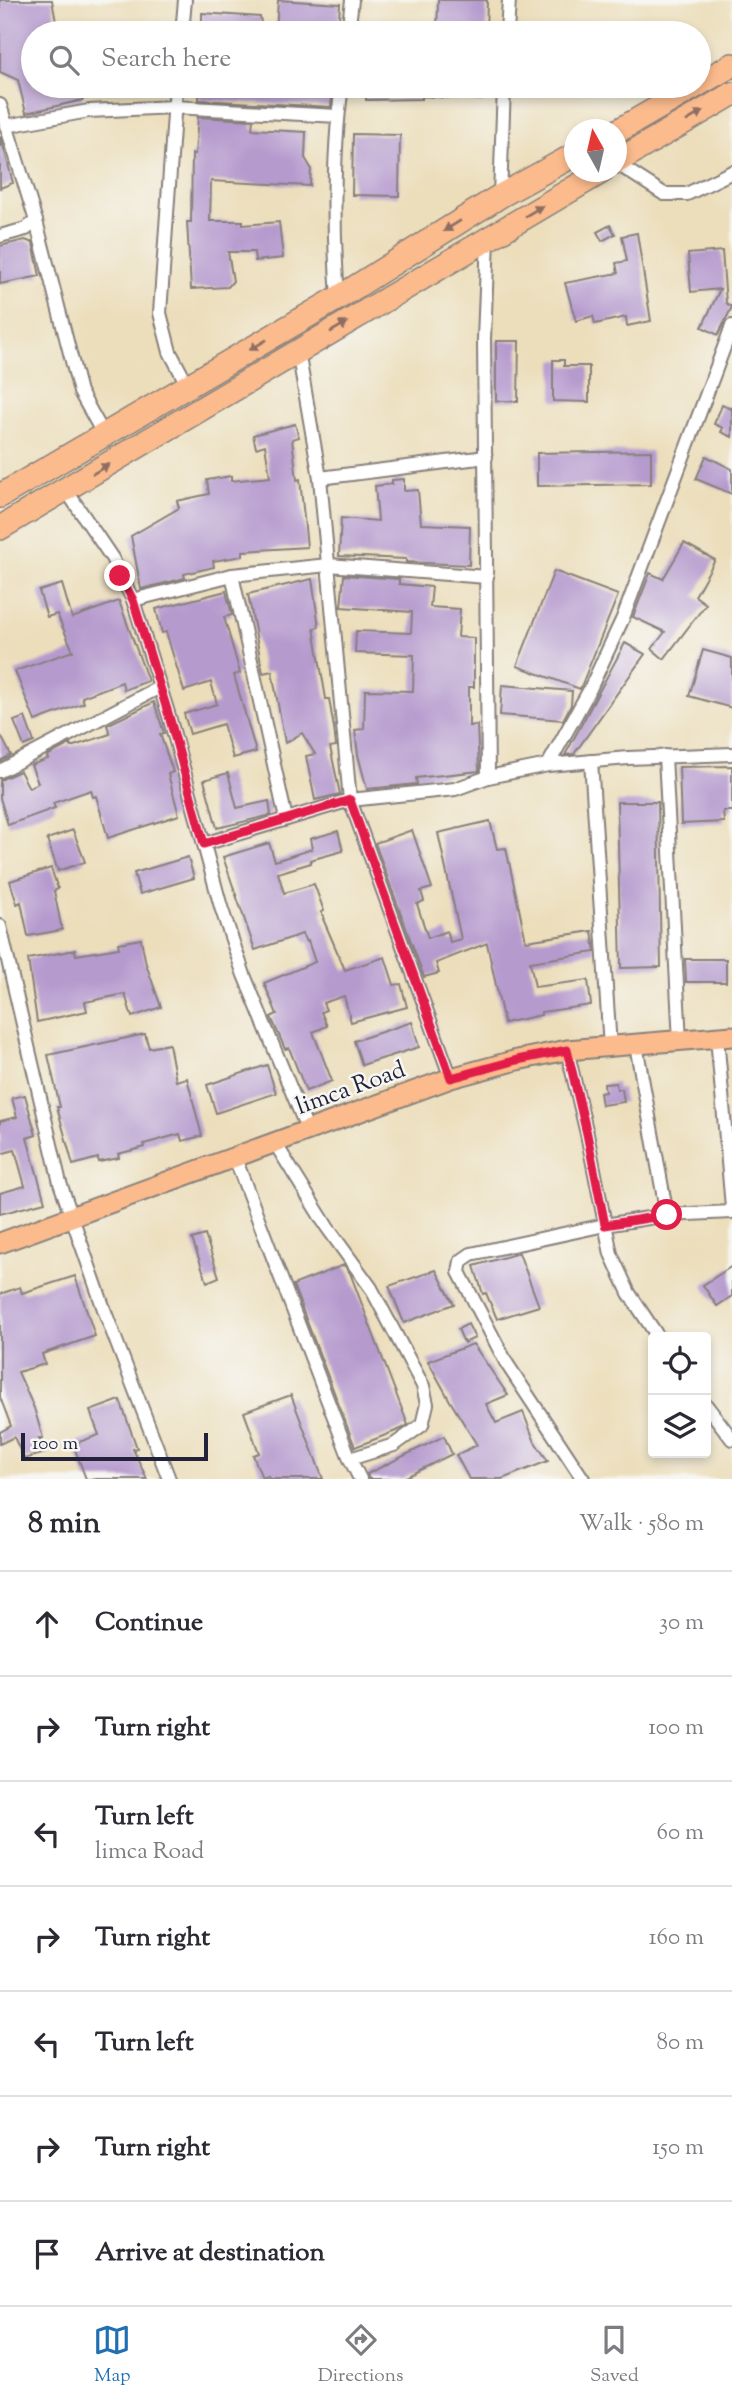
<!DOCTYPE html>
<html lang="en">
<head>
<meta charset="utf-8">
<style>
  :root { --surface:#fff; --page:#f2f2f3; --text:#2b2b33; --muted:#7c7c81; --line:#e1e1e2; --accent:#1f6fb2 }
  body { margin:0; font-family:"Sorts Mill Goudy",serif; background:var(--page); color:var(--text) }
  .controls { position:absolute; right:21px; bottom:21px; display:grid; overflow:hidden; border-radius:7px; box-shadow:0 4px 10px #0003 }
  .controls button { width:63px; height:63px; display:grid; place-items:center; padding:0; border:0; border-bottom:2px solid var(--line); background:var(--surface); color:var(--text); font:35px sans-serif }
  .compass { position:absolute; left:564px; top:119px; width:63px; height:63px; border-radius:50%; background:var(--surface); box-shadow:0 4px 10px #0003; rotate:352deg }
  .scale { position:absolute; left:21px; bottom:18px; width:187px; box-sizing:border-box; padding-left:7px; border:4px solid #22223b; border-top:0; font-size:19px; line-height:24px; white-space:nowrap; color:#22223b; -webkit-text-stroke:5px #f6f6f2; paint-order:stroke }
  .stop { position:absolute; width:21px; height:21px; margin:-16px; border:5px solid #e11d48; border-radius:50%; background:#fff }
  .stop.end { background:#e11d48; border-color:#fff; box-shadow:0 2px 7px #0008 }
  .list { margin:0; padding:0; list-style:none }
  h2 { display:flex; justify-content:space-between; align-items:center; height:91px; margin:0; padding:0 28px; font-size:30px }
  h2 small { font-size:23px; font-weight:400; color:var(--muted) }
  .list li { display:grid; grid-template-columns:46px 1fr auto; gap:21px; align-items:center; box-sizing:border-box; height:105px; padding:0 28px; border-top:2px solid var(--line) }
  .list b { display:block; font-size:26px; white-space:nowrap }
  .list p { margin:0; font-size:23px; white-space:nowrap; color:var(--muted) }
  .list em { font-size:23px; font-style:normal; color:var(--muted) }
  .icon { flex:none; width:38px; height:38px; fill:none; stroke:currentColor; stroke-width:2; stroke-linecap:round; stroke-linejoin:round }
  .map { position:relative; flex:none; width:732px; height:1479px; overflow:hidden }
  .search { position:absolute; background:var(--surface); box-shadow:0 4px 10px #0003; left:21px; right:21px; top:21px; height:77px; display:flex; align-items:center; gap:18px; box-sizing:border-box; padding:0 24px; border-radius:38px; color:var(--muted); font-size:26px }
  .sheet { height:826px; background:var(--surface) }
  nav { display:flex; justify-content:space-around; align-items:center; box-sizing:border-box; height:98px; border-top:2px solid var(--line); background:var(--surface); font-size:19px; color:var(--muted) }
  nav a { display:grid; justify-items:center; gap:4px }
  nav .on { color:var(--accent) }
  .map>svg:first-child { display:block }
</style>
</head>
<body>
<div class="map">
<svg width="732" height="1479" viewBox="0 0 732 1479">
  <rect width="100%" height="100%" fill="#f6f6f2"/>
  <filter id="ink" filterUnits="userSpaceOnUse"><feTurbulence type="fractalNoise" baseFrequency=".0143" numOctaves="2"/><feDisplacementMap in="SourceGraphic" scale="14" xChannelSelector="R" yChannelSelector="G"/><feConvolveMatrix kernelMatrix="1 2 1 2 8 2 1 2 1" color-interpolation-filters="sRGB"/></filter>
  <filter id="wash" filterUnits="userSpaceOnUse"><feTurbulence type="fractalNoise" baseFrequency=".00686" numOctaves="4" result="noise"/><feDisplacementMap in="SourceGraphic" scale="28" xChannelSelector="R" yChannelSelector="G"/><feGaussianBlur stdDeviation="1.57" result="paint"/><feColorMatrix in="noise" values="0 0 0 0 0 0 0 0 0 0 0 0 0 0 0 0 0 1.4 0 .05"/><feComposite in="paint" operator="in"/></filter>
  <g filter="url(#wash)">
    <rect width="100%" height="100%" fill="#ecdebb"/>
    <g id="blocks">
      <g fill="#b59ace">
        <polygon points="0,0 52,0 56,22 88,29 87,33 33,33 33,86 79,86 83,100 26,113 18,80 0,72"/>
        <polygon points="278,0 340,4 338,33 276,33"/>
        <polygon points="438,0 487,0 486,33 437,33"/>
        <polygon points="202,13 260,17 263,33 202,33"/>
        <polygon points="200,86 333,86 331,107 199,100"/>
        <polygon points="366,86 483,86 482,100 422,96 422,99 366,100"/>
        <polygon points="198,117 253,120 252,129 306,132 305,158 311,168 310,186 211,181 210,221 243,221 243,225 279,222 283,258 255,261 254,252 228,252 233,281 228,287 191,289 187,222 191,222 192,154 195,154"/>
        <polygon points="353,134 400,135 399,196 352,195"/>
        <polygon points="1,137 13,183 0,188 0,138"/>
        <polygon points="610,225 615,234 602,241 597,232"/>
        <polygon points="637,233 651,321 627,326 626,317 595,324 593,316 576,321 565,283 618,273 616,263 627,261 622,236"/>
        <polygon points="25,240 33,243 40,276 0,284 0,246"/>
        <polygon points="722,251 726,303 732,307 718,335 702,327 720,289 691,292 688,254"/>
        <polygon points="496,341 519,341 518,401 496,401"/>
        <polygon points="553,360 564,360 564,366 589,366 589,402 553,401"/>
        <polygon points="722,405 731,409 732,407 732,437 721,432 723,428 714,424"/>
        <polygon points="295,424 299,437 292,439 297,480 300,479 307,547 243,551 243,556 213,561 214,567 184,574 185,578 141,589 131,536 179,508 177,501 209,494 207,480 231,476 231,481 270,477 265,445 256,448 253,435"/>
        <polygon points="651,451 651,484 537,486 537,453"/>
        <polygon points="706,456 732,469 732,494 696,479"/>
        <polygon points="404,479 404,491 418,490 421,524 470,526 469,565 424,563 406,562 406,559 339,556 341,518 378,521 375,486 392,484 392,480"/>
        <polygon points="684,543 715,560 695,596 706,604 664,659 652,649 665,632 633,617 650,573 663,579"/>
        <polygon points="554,571 618,595 580,689 517,666"/>
        <polygon points="344,575 399,579 399,584 432,587 430,607 460,609 458,637 474,638 474,687 469,687 469,726 477,725 479,771 416,778 417,784 367,789 358,755 355,730 364,729 365,690 413,691 414,655 355,653 356,631 411,633 412,612 341,607"/>
        <polygon points="312,579 319,627 314,628 326,699 329,699 334,728 336,746 330,747 340,794 315,800 306,756 315,754 302,733 285,743 272,671 263,673 248,594"/>
        <polygon points="62,584 72,618 119,601 148,681 124,690 122,682 82,697 84,703 35,721 15,671 73,651 57,614 47,617 39,591"/>
        <polygon points="226,591 232,615 224,617 240,673 234,675 256,752 233,758 223,724 190,734 184,714 217,704 211,682 184,691 166,632 162,633 156,609"/>
        <polygon points="625,643 645,654 574,754 565,755"/>
        <polygon points="703,650 732,658 732,708 689,696"/>
        <polygon points="502,685 572,691 571,705 563,720 500,715"/>
        <polygon points="154,702 164,733 160,734 173,772 168,774 179,815 108,838 96,796 93,797 91,790 53,803 55,808 8,825 0,798 0,780 20,771 29,788 38,783 31,765 48,759 47,756 70,744 71,747 110,734 107,725"/>
        <polygon points="25,717 34,742 24,746 14,721"/>
        <polygon points="0,734 11,755 0,761"/>
        <polygon points="732,766 732,811 723,811 724,822 681,824 679,767"/>
        <polygon points="228,773 237,808 269,801 271,815 217,828 204,780"/>
        <polygon points="617,802 658,802 661,967 621,968"/>
        <polygon points="490,821 497,849 506,848 526,941 592,931 595,952 530,962 535,987 588,980 591,1005 541,1012 541,1015 504,1023 487,943 436,963 439,973 424,977 375,843 412,830 432,888 421,891 424,901 417,904 428,938 447,931 450,942 461,939 438,833"/>
        <polygon points="73,830 85,862 58,871 47,839"/>
        <polygon points="338,831 343,851 310,860 311,863 278,873 284,893 314,884 324,911 321,912 324,918 323,919 345,970 385,957 394,985 401,984 407,1007 351,1022 344,996 323,1003 326,1010 321,1012 327,1026 313,1032 332,1081 306,1091 289,1048 285,1049 271,1017 277,1014 264,983 315,962 308,941 306,942 302,934 255,950 223,857 269,843 275,861 312,849 310,839"/>
        <polygon points="188,857 194,878 140,894 134,873"/>
        <polygon points="51,868 58,889 54,891 62,930 28,936 21,902 17,904 10,881"/>
        <polygon points="141,939 146,964 161,1007 132,1017 125,994 85,1002 87,1011 37,1022 28,959 75,950 76,955 119,948 118,943"/>
        <polygon points="685,959 726,959 726,982 686,982"/>
        <polygon points="412,1022 419,1047 362,1065 354,1041"/>
        <polygon points="145,1034 149,1048 169,1044 176,1081 187,1078 202,1136 182,1141 180,1134 144,1144 145,1147 118,1154 119,1158 99,1162 98,1158 73,1165 57,1107 60,1107 48,1055"/>
        <polygon points="267,1065 276,1093 216,1113 207,1085"/>
        <polygon points="616,1083 617,1089 622,1089 624,1102 602,1105 600,1093 605,1092 604,1084"/>
        <polygon points="25,1095 36,1135 27,1138 45,1202 0,1214 0,1193 25,1186 15,1150 0,1154 0,1121 17,1117 12,1098"/>
        <polygon points="205,1235 219,1277 207,1282 192,1239"/>
        <polygon points="519,1253 539,1306 497,1319 486,1293 483,1294 474,1266"/>
        <polygon points="344,1265 350,1273 408,1425 401,1429 355,1447 293,1285"/>
        <polygon points="732,1266 732,1296 717,1306 703,1285"/>
        <polygon points="436,1270 454,1304 404,1323 389,1286"/>
        <polygon points="75,1276 95,1336 42,1354 45,1364 18,1372 34,1408 43,1438 39,1438 45,1453 24,1459 14,1437 0,1444 0,1432 11,1426 0,1397 0,1294 20,1287 22,1293"/>
        <polygon points="468,1324 475,1338 464,1343 458,1329"/>
        <polygon points="473,1344 508,1395 486,1404 496,1423 523,1412 535,1442 548,1461 502,1479 469,1479 456,1455 477,1445 450,1401 428,1361"/>
        <polygon points="291,1395 323,1479 269,1479 268,1476 262,1478 253,1455 259,1453 244,1412"/>
        <polygon points="120,1400 137,1448 133,1449 147,1479 86,1479 73,1444 99,1435 90,1411"/>
        <polygon points="444,1436 452,1454 402,1479 369,1479 367,1474"/>
      </g>
    </g>
  </g>
  <g filter="url(#ink)">
    <use href="#blocks" fill-opacity="0" stroke="#87807b" stroke-width="2"/>
    <g fill="none" stroke-linecap="round" stroke-linejoin="round">
      <defs>
        <g id="street">
          <polyline points="182,33 185,0"/>
          <polyline points="348,33 352,0"/>
          <polyline points="507,33 509,0"/>
          <polyline points="176,86 160,313 170,352 188,386"/>
          <polyline points="0,105 36,221 80,392 104,435"/>
          <polyline points="6,126 89,111 174,107 338,116"/>
          <polyline points="616,163 664,194 687,194 732,172"/>
          <polyline points="500,196 504,86"/>
          <polyline points="0,236 26,229 36,221"/>
          <path d="M338 298C333 227 332 156 342 86"/>
          <polyline points="298,351 320,478 350,800 451,1078"/>
          <polyline points="320,478 486,457"/>
          <polyline points="66,490 112,558 133,600 169,716 221,907 244,975 308,1131"/>
          <polyline points="232,575 286,819"/>
          <polyline points="133,600 232,575 328,565 487,577"/>
          <polyline points="665,756 680,1042"/>
          <polyline points="591,761 610,1047"/>
          <polyline points="548,765 589,691 623,618 732,326"/>
          <polyline points="0,771 160,687"/>
          <polyline points="488,777 484,339 488,239"/>
          <polyline points="204,844 350,800 455,789 488,777 548,765 628,758 732,754"/>
          <polyline points="0,926 60,1183 105,1312 169,1479"/>
          <polyline points="717,1037 732,1207"/>
          <polyline points="636,1045 667,1215"/>
          <polyline points="567,1050 587,1134 611,1254 629,1293 658,1337"/>
          <polyline points="275,1143 327,1227 371,1288 423,1386 427,1404 422,1425 394,1445 350,1459"/>
          <polyline points="235,1158 350,1459 360,1479"/>
          <polyline points="706,1405 732,1439"/>
          <polyline points="583,1479 507,1364 459,1272 461,1261 471,1254 605,1225 667,1215 732,1212"/>
        </g>
        <polyline id="primary" points="0,1243 451,1078 517,1060 567,1050 732,1036"/>
        <g id="highway">
          <polyline points="699,84 732,65"/>
          <polyline points="616,132 696,86"/>
          <polyline points="616,162 732,94"/>
          <polyline points="0,496 338,298 500,196 574,155"/>
          <polyline points="0,528 601,172"/>
        </g>
      </defs>
      <use href="#street" stroke="#87807b" stroke-width="16"/>
      <use href="#primary" stroke="#87807b" stroke-width="23"/>
      <use href="#highway" stroke="#87807b" stroke-width="26"/>
      <use href="#street" stroke="#fff" stroke-width="12"/>
      <use href="#primary" stroke="#fbbb8d" stroke-width="19"/>
      <use href="#highway" stroke="#fbbb8d" stroke-width="23"/>
    </g>
    <defs><path id="oneway-solid" d="M-6-.8H1V-3.2L6.5 0L1 3.2V.8H-6Z" transform="scale(1.75)"/></defs>
    <g fill="#8e6e64">
      <use href="#oneway-solid" transform="translate(695 116) rotate(-31)"/>
      <use href="#oneway-solid" transform="translate(534 211) rotate(-31)"/>
      <use href="#oneway-solid" transform="translate(452 226) rotate(148)"/>
      <use href="#oneway-solid" transform="translate(339 327) rotate(-31)"/>
      <use href="#oneway-solid" transform="translate(258 345) rotate(149)"/>
      <use href="#oneway-solid" transform="translate(101 469) rotate(-31)"/>
    </g>
  </g>
  <g fill="none" stroke-linecap="round" stroke-linejoin="round" filter="url(#ink)">
    <polyline stroke="#e11d48" stroke-width="9" points="120,576 133,600 169,716 204,844 350,800 451,1078 517,1060 567,1050 587,1134 605,1225 667,1215"/>
  </g>
  <g text-anchor="middle" dominant-baseline="central" stroke-width="5" stroke-linejoin="round" paint-order="stroke">
    <g font-size="24" fill="#22223b" stroke="#f6f6f2">
      <text transform="translate(351 1089) rotate(-20)">limca Road</text>
    </g>
  </g>
</svg>
<div class="controls">
<button><svg class="icon" aria-label="locate" viewBox="0 0 24 24"><circle cx="12" cy="12" r="6"/><path d="M12 2v4M12 18v4M2 12h4M18 12h4"/></svg></button>
<button><svg class="icon" aria-label="layers" viewBox="0 0 24 24"><path d="M12 4l9 5-9 5-9-5zM3 14l9 5 9-5"/></svg></button>
</div>
<svg class="compass" viewBox="-18 -18 36 36"><path d="M0-13l5 13h-10z" fill="#e53935"/><path d="M0 13l5-13h-10z" fill="#7c7c81"/></svg>
<div class="scale">100 m</div>
<div class="stop" style="left:667px;top:1215px"></div>
<div class="stop end" style="left:120px;top:576px"></div>
<div class="search"><svg class="icon" aria-label="search" viewBox="0 0 24 24"><circle cx="10" cy="10" r="6"/><path d="M15 15l6 6"/></svg>Search here</div>
</div>
<section class="sheet">
<h2>8 min<small>Walk · 580 m</small></h2>
<ul class="list">
<li><svg class="icon" aria-label="ahead" viewBox="0 0 24 24"><path d="M12 20V5M6 11l6-6 6 6"/></svg><div><b>Continue</b></div><em>30 m</em></li>
<li><svg class="icon" aria-label="right" viewBox="0 0 24 24"><path d="M7 20v-9h11M14 6l5 5-5 5"/></svg><div><b>Turn right</b></div><em>100 m</em></li>
<li><svg class="icon" aria-label="left" viewBox="0 0 24 24"><path d="M17 20v-9H6M10 6l-5 5 5 5"/></svg><div><b>Turn left</b><p>limca Road</p></div><em>60 m</em></li>
<li><svg class="icon" aria-label="right" viewBox="0 0 24 24"><path d="M7 20v-9h11M14 6l5 5-5 5"/></svg><div><b>Turn right</b></div><em>160 m</em></li>
<li><svg class="icon" aria-label="left" viewBox="0 0 24 24"><path d="M17 20v-9H6M10 6l-5 5 5 5"/></svg><div><b>Turn left</b></div><em>80 m</em></li>
<li><svg class="icon" aria-label="right" viewBox="0 0 24 24"><path d="M7 20v-9h11M14 6l5 5-5 5"/></svg><div><b>Turn right</b></div><em>150 m</em></li>
<li><svg class="icon" aria-label="arrive" viewBox="0 0 24 24"><path d="M6 21V4h12l-3 4 3 4H6"/></svg><div><b>Arrive at destination</b></div></li>
</ul>
</section>
<nav>
<a class="on"><svg class="icon" aria-label="map" viewBox="0 0 24 24"><path d="M3 6l6-2 6 2 6-2v14l-6 2-6-2-6 2zM9 4v14M15 6v14"/></svg>Map</a>
<a><svg class="icon" aria-label="directions" viewBox="0 0 24 24"><path d="M12 3l9 9-9 9-9-9zM9 14v-3h6M13 9l2 2-2 2"/></svg>Directions</a>
<a><svg class="icon" aria-label="saved" viewBox="0 0 24 24"><path d="M7 4h10v16l-5-4-5 4z"/></svg>Saved</a>
</nav>
</body>
</html>
